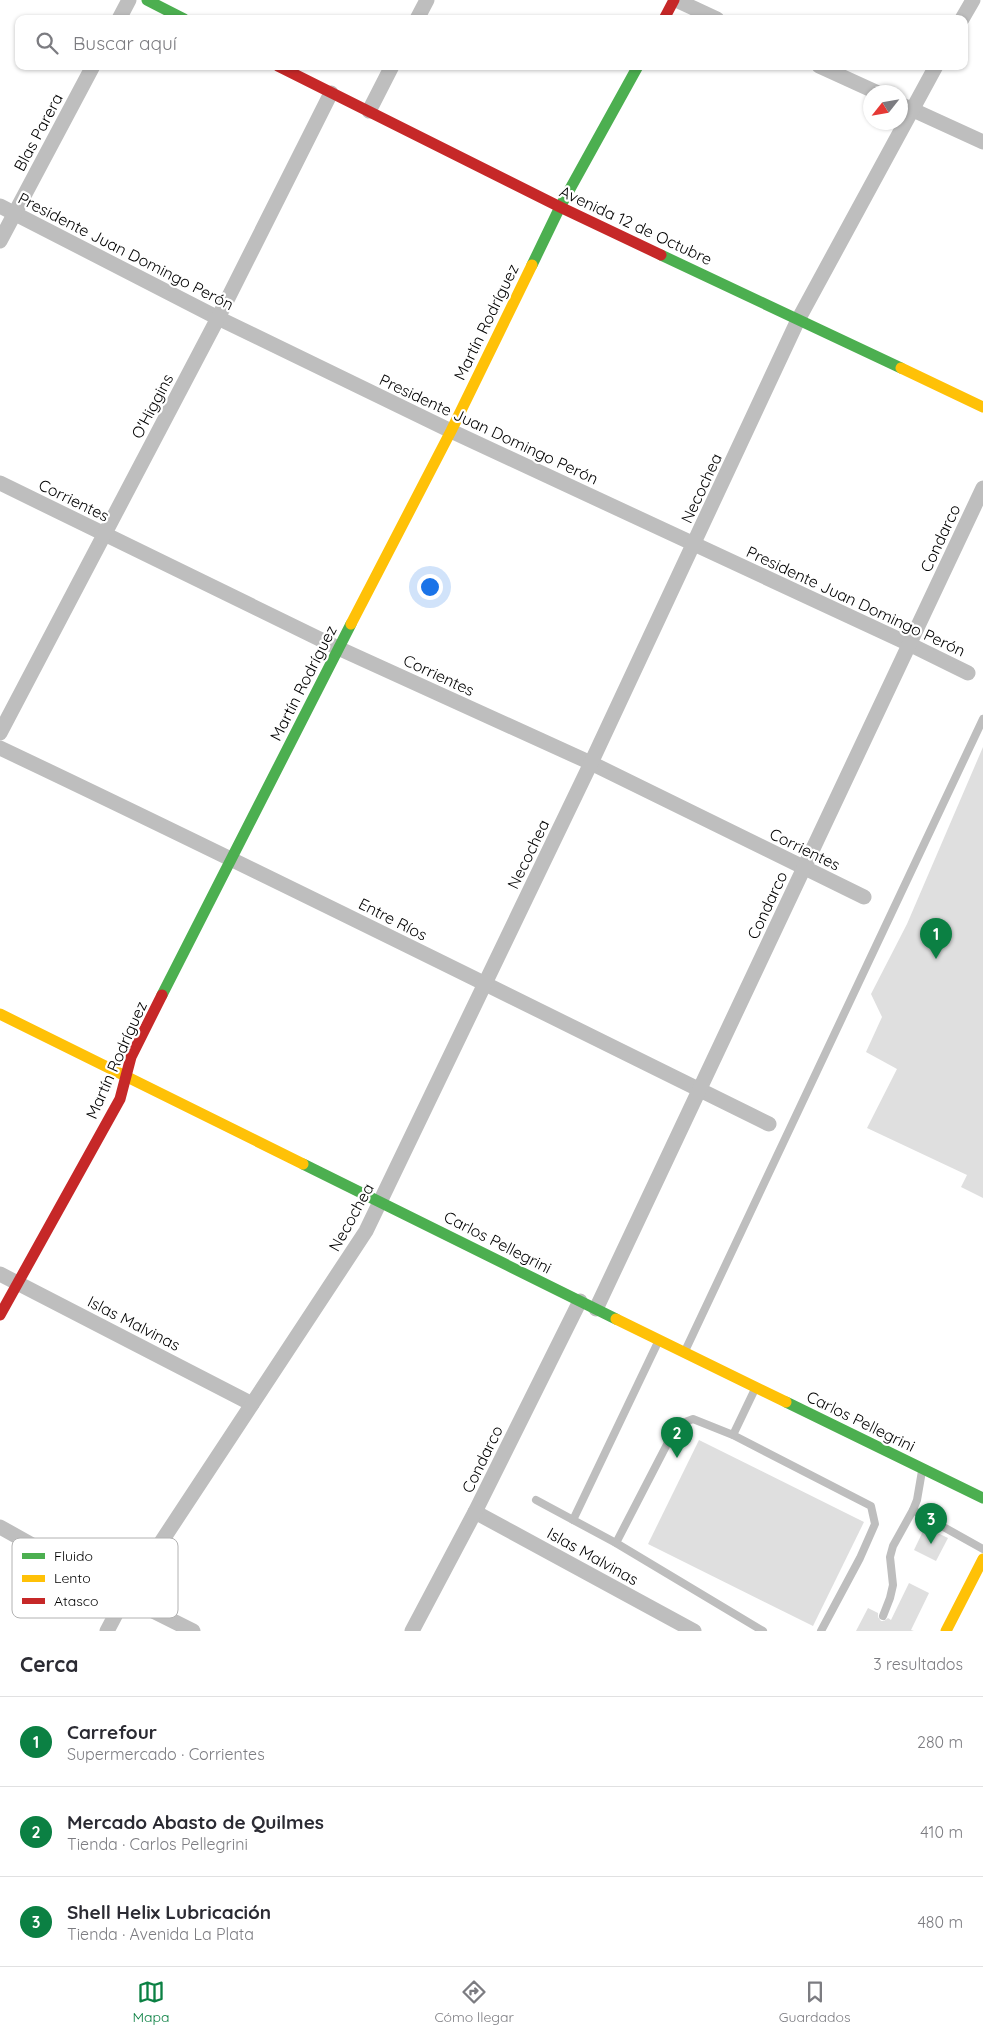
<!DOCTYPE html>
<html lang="es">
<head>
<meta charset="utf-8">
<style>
  :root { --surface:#fff; --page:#f2f2f3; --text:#2b2b33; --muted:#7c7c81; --line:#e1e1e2; --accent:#0b8043 }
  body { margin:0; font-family:Quicksand,sans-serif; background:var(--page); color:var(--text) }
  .compass { position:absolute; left:863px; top:85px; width:45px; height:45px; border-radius:50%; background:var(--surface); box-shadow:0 1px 4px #0004; rotate:239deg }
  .you { position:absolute; left:429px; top:586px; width:18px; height:18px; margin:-12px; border:4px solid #fff; border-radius:50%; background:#1a73e8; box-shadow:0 0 0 8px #1a73e833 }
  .badge { display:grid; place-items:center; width:32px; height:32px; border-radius:50%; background:var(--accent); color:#fff; font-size:16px; font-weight:700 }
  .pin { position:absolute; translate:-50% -41px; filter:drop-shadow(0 1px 2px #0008) }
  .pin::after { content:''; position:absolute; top:26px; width:18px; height:15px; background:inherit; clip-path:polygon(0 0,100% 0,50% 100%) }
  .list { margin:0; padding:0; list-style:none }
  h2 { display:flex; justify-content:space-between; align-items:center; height:65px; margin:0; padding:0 20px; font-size:21px }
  h2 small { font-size:16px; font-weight:400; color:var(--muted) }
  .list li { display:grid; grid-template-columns:32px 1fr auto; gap:15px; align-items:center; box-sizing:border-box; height:90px; padding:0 20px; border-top:1px solid var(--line) }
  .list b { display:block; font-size:19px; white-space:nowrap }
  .list p { margin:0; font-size:16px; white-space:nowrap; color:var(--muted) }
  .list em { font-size:16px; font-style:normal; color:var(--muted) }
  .icon { flex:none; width:28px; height:28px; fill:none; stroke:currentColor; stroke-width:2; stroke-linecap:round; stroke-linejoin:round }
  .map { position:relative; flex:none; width:983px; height:1631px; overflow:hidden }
  .search { position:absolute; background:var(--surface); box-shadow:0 1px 4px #0004; left:15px; right:15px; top:15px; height:55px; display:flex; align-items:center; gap:12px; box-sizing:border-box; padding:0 18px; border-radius:10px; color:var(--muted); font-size:19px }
  .sheet { height:335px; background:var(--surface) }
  nav { display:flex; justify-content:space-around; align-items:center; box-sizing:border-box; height:70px; border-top:1px solid var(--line); background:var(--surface); font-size:14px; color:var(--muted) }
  nav a { display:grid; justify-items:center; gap:2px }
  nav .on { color:var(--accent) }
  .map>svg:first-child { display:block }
</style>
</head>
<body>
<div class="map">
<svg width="983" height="1631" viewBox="0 0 983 1631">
  <rect width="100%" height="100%" fill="#fff"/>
  <g fill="#dfdfdf">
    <polygon points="983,747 983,1198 961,1187 967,1175 867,1128 897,1069 866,1052 882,1017 871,994 907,924"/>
    <polygon points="699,1440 864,1522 813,1626 648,1544"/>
    <polygon points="925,1527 948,1538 936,1561 914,1550"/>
    <polygon points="909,1583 929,1593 911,1630 914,1631 856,1631 868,1608 878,1613 878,1617 881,1621 884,1621 888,1618 891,1620"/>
  </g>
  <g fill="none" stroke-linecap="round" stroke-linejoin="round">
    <g stroke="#bebebe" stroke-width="8">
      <polyline points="685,1351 983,719"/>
      <polyline points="733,1435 755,1389"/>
      <polyline points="922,1471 917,1500 913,1510 983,1549"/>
      <polyline points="536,1500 616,1543 763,1631"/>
      <polyline points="573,1520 659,1340"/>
      <polyline points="616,1543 677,1425 693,1419 733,1435 871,1506 875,1524 860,1558 821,1631"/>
      <polyline points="883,1616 890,1598 893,1585 890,1557 893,1546 913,1510"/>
    </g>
    <g stroke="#bebebe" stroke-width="15">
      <polyline points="676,0 717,19"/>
      <polyline points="119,19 129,0"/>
      <polyline points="417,19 427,0"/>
      <polyline points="962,19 973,0"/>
      <polyline points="819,66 876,92"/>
      <polyline points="900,104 983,142"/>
      <polyline points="369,111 392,66"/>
      <polyline points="0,206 218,318 451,431 909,644 968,673"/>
      <polyline points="0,241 93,66"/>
      <polyline points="0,483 338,648 591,763 864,897"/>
      <polyline points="0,733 218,318 331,93"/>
      <path d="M0 748C258 870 513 998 769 1124"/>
      <polyline points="0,1274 252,1404"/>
      <polyline points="596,1309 983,488"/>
      <polyline points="475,1512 694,1631"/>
      <polyline points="0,1527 125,1597 193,1631"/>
      <polyline points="107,1631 125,1597 366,1231 591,763 798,320 936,66"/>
      <polyline points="412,1631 475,1512 580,1301"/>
    </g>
    <g stroke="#4caf50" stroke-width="11">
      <polyline points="147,0 184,19"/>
      <polyline points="661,255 901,368"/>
      <polyline points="532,265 560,207 638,66"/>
      <polyline points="162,995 351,624"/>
      <polyline points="303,1164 616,1319"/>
      <polyline points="786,1402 983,1498"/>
    </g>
    <g stroke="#ffc107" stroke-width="11">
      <polyline points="901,368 983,407"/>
      <polyline points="351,624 451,431 532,265"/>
      <polyline points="0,1014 303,1164"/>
      <polyline points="616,1319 786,1402"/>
      <polyline points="946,1631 983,1559"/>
    </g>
    <g stroke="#c62828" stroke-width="11">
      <polyline points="664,19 674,0"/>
      <polyline points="278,66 560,207 661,255"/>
      <polyline points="0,1315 120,1099 131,1057 162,995"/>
    </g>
  </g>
  <g text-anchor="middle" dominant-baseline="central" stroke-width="4.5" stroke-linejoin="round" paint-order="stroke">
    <g font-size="16" fill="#000" stroke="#fff">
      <text transform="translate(38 132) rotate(-62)">Blas Parera</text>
      <text transform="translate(636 225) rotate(25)">Avenida 12 de Octubre</text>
      <text transform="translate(126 251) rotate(27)">Presidente Juan Domingo Perón</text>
      <text transform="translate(486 322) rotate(-64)">Martín Rodríguez</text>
      <text transform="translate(152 406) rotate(-62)">O'Higgins</text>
      <text transform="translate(489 429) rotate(25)">Presidente Juan Domingo Perón</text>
      <text transform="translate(701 488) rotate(-65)">Necochea</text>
      <text transform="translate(74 500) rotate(26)">Corrientes</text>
      <text transform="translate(940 538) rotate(-65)">Condarco</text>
      <text transform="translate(856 601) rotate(25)">Presidente Juan Domingo Perón</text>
      <text transform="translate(439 675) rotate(25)">Corrientes</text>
      <text transform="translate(303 683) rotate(-63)">Martín Rodríguez</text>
      <text transform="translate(805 849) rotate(26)">Corrientes</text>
      <text transform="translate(528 854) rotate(-64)">Necochea</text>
      <text transform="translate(767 905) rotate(-65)">Condarco</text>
      <text transform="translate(393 919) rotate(27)">Entre Ríos</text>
      <text transform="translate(116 1060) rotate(-66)">Martín Rodríguez</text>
      <text transform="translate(351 1217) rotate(-61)">Necochea</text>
      <text transform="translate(498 1242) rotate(27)">Carlos Pellegrini</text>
      <text transform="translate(134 1323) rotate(27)">Islas Malvinas</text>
      <text transform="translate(861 1421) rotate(26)">Carlos Pellegrini</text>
      <text transform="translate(482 1459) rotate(-64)">Condarco</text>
      <text transform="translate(593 1556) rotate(29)">Islas Malvinas</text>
    </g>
  </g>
  <rect x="12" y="1538" width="166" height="80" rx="8" fill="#fff" stroke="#b2b2b2" stroke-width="1"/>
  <rect x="22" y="1553" width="23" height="6" fill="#4caf50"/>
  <rect x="22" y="1575" width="23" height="7" fill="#ffc107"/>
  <rect x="22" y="1598" width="23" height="6" fill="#c62828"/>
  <g font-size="14" fill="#000">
    <text x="54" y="1561">Fluido</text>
    <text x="54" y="1583">Lento</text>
    <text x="54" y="1606">Atasco</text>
  </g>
</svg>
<svg class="compass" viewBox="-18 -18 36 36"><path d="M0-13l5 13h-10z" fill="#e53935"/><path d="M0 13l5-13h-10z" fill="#7c7c81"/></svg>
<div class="you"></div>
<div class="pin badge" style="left:936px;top:959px">1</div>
<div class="pin badge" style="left:677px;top:1458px">2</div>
<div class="pin badge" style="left:931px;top:1544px">3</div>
<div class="search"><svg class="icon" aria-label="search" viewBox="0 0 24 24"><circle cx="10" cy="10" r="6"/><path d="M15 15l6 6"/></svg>Buscar aquí</div>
</div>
<section class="sheet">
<h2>Cerca<small>3 resultados</small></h2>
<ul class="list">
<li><span class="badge">1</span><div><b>Carrefour</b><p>Supermercado · Corrientes</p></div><em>280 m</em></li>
<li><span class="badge">2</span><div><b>Mercado Abasto de Quilmes</b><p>Tienda · Carlos Pellegrini</p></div><em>410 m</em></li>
<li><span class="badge">3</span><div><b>Shell Helix Lubricación</b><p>Tienda · Avenida La Plata</p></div><em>480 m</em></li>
</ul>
</section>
<nav>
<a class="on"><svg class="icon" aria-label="map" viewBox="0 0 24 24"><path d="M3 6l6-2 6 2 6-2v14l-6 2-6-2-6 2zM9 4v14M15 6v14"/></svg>Mapa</a>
<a><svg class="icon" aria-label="directions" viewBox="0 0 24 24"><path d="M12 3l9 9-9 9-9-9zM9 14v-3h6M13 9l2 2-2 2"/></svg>Cómo llegar</a>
<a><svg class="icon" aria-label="saved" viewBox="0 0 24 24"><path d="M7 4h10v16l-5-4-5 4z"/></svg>Guardados</a>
</nav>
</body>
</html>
